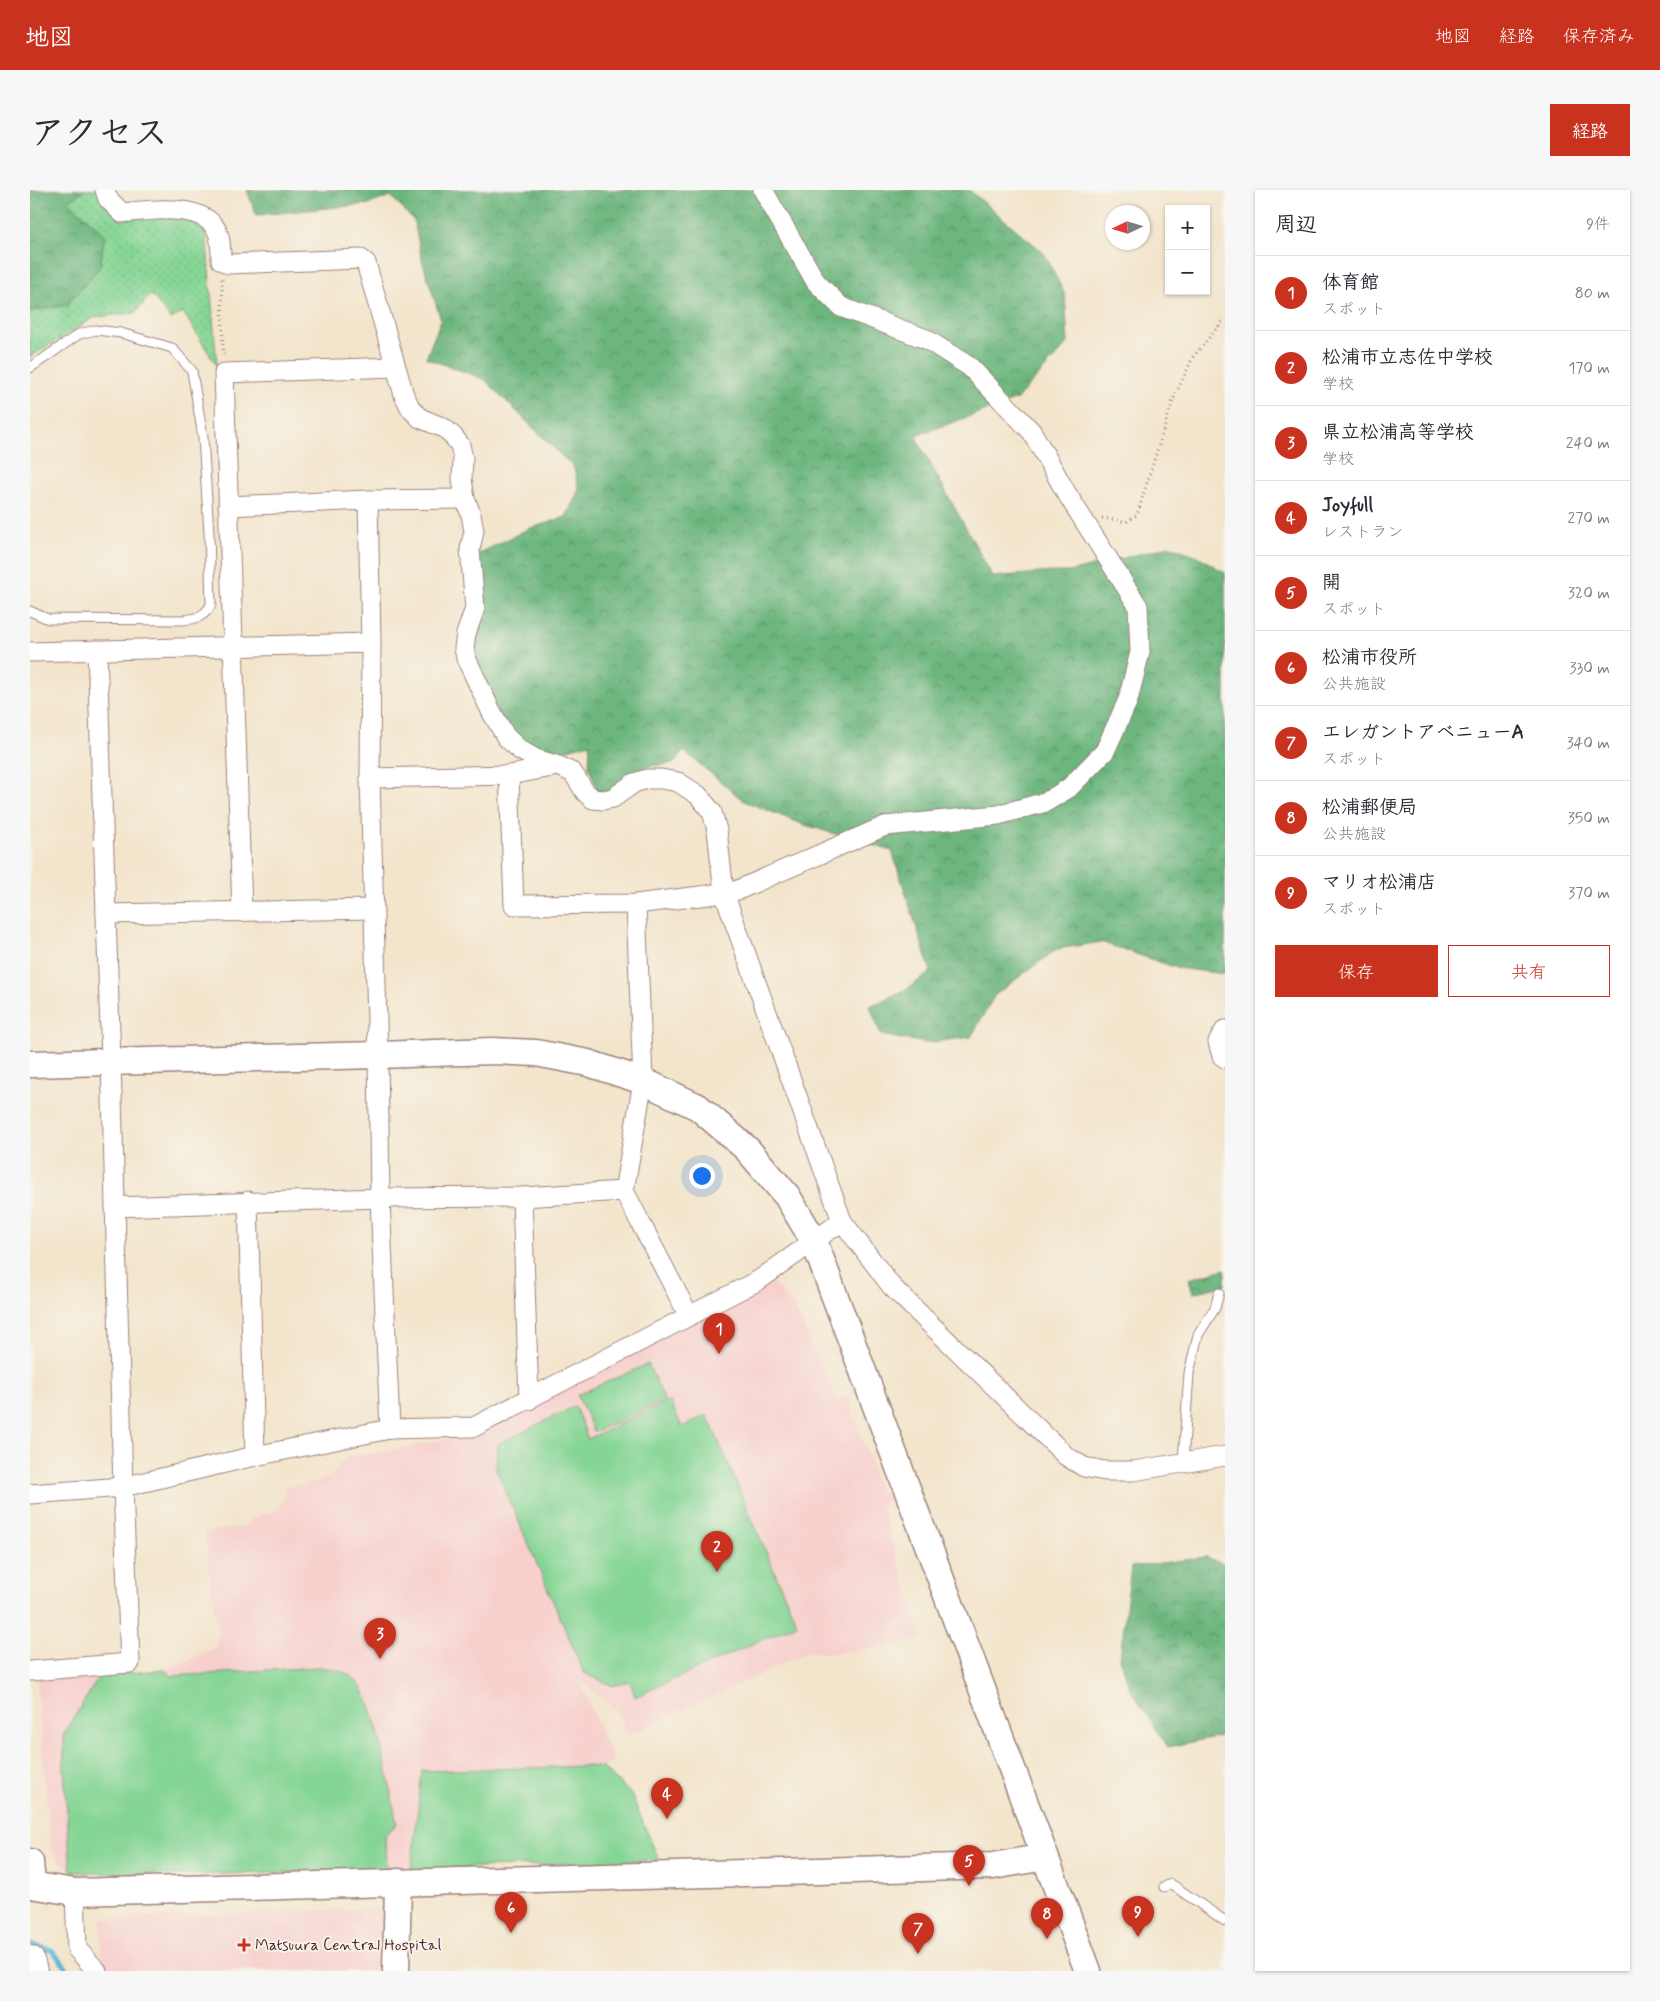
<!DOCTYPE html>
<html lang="ja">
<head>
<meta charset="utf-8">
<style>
  :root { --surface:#fff; --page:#f7f7f7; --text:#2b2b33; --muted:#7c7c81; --line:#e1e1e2; --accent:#c8321e }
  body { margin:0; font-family:Mynerve,"Klee One",sans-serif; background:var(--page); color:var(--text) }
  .controls { position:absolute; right:15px; top:15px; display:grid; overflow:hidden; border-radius:0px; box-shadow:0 1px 4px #0004 }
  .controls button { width:45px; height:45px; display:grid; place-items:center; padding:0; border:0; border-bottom:1px solid var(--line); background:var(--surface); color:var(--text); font:25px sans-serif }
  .compass { position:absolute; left:1075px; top:15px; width:45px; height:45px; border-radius:50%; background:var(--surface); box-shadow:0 1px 4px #0004; rotate:266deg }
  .you { position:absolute; left:671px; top:985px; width:18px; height:18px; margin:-12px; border:4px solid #fff; border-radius:50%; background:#1a73e8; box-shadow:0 0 0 8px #1a73e833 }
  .badge { display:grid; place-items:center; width:32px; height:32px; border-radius:50%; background:var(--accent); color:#fff; font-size:16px; font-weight:700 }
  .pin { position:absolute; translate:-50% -41px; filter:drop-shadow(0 1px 2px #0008) }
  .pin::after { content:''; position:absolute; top:26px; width:18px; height:15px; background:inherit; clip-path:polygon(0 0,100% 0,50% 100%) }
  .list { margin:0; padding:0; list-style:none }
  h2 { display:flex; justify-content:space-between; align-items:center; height:65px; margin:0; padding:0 20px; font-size:21px }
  h2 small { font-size:16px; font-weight:400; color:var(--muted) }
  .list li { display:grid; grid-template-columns:32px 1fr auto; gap:15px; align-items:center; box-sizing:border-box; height:75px; padding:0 20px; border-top:1px solid var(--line) }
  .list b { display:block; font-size:19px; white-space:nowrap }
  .list p { margin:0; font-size:16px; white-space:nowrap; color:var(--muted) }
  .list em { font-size:16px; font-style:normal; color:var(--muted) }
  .actions { display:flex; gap:10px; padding:15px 20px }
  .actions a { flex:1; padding:11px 0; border:1px solid var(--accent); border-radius:0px; text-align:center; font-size:18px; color:var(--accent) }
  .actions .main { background:var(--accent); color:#fff }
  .map { position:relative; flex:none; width:1195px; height:1781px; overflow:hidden; border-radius:0px }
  header { display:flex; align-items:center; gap:30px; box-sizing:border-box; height:70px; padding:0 25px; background:var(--accent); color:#fff }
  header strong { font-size:24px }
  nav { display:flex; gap:28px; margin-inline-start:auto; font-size:18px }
  .intro { display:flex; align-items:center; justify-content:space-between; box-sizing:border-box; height:120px; padding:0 30px }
  h1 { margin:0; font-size:35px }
  .button { padding:12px 22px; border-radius:0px; background:var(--accent); color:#fff; font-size:18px; font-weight:700 }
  main { display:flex; gap:30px; padding:0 30px }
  aside { flex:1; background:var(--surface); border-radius:0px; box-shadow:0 1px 4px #0004 }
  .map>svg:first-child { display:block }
</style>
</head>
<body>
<header>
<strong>地図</strong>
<nav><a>地図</a><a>経路</a><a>保存済み</a></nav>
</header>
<div class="intro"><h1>アクセス</h1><a class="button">経路</a></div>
<main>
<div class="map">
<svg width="1195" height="1781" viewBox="0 0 1195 1781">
  <defs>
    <pattern id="grass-dots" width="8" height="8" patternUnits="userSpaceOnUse" patternTransform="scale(1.25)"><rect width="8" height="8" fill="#85d595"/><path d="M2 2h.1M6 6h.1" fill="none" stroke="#74b681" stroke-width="1.8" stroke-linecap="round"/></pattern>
    <pattern id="forest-crowns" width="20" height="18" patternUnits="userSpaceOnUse" patternTransform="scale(1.25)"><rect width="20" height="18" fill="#6cb67e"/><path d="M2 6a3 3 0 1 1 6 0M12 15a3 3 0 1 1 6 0" fill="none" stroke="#5b9367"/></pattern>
  </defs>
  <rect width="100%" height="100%" fill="#f7f3e8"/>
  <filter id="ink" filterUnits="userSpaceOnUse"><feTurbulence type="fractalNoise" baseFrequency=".02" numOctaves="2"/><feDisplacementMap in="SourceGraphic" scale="10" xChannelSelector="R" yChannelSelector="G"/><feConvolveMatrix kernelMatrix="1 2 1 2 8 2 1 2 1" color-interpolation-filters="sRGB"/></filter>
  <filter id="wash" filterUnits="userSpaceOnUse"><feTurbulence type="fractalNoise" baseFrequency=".0096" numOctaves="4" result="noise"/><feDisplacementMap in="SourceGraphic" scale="20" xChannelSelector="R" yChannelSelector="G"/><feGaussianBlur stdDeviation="1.12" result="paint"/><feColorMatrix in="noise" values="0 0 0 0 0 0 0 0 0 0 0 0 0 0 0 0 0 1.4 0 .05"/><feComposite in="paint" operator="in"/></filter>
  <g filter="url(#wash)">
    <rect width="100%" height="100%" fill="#f3e5cc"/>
    <g fill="#f7d0ce">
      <polygon points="742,1091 765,1119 797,1186 806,1210 817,1205 850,1302 859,1299 862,1309 851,1314 892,1450 805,1464 778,1462 598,1546 587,1521 549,1489 583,1570 573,1578 601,1604 629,1670 381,1680 157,1685 58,1683 41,1681 21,1662 6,1489 135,1480 185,1458 190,1441 184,1421 175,1342 216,1336 220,1330 250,1318 257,1296 275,1295 301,1286 317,1266 352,1263 428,1246"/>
      <polygon points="346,1718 356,1727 356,1781 72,1780 71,1729"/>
    </g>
    <polygon fill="url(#grass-dots)" stroke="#687a60" points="53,0 74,0 90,30 123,25 161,31 176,42 187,176 153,122 141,129 121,104 105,123 65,127 0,167 0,121 37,115 75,44 38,12"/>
    <g fill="url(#forest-crowns)" stroke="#5b6a54">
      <polygon points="0,0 53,0 38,12 75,44 70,77 37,115 0,121"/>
      <polygon points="217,0 939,0 1014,63 1035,105 1038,153 987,209 885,246 963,387 1020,382 1040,382 1140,356 1168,366 1195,383 1195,784 1147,778 1071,752 1027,759 965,805 941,847 895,853 851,845 840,816 877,799 901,782 862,661 772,634 714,611 654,561 644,573 614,577 581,601 568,602 559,577 560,553 516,565 491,553 471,530 444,472 441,444 454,432 446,365 498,339 536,327 549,299 544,278 454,189 396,168 411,130 392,70 384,31 361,6 339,14 226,25"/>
      <polygon points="1195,1079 1195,1095 1163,1103 1159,1089"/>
      <polygon points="1176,1367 1195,1374 1195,1545 1138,1557 1100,1499 1090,1468 1101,1377"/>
    </g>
    <g fill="#85d595" stroke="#687a60">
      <polygon points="618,1174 635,1211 564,1242 547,1205"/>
      <polygon points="640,1211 652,1237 677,1225 767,1434 605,1507 600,1491 583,1496 554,1483 466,1279 468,1254 545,1216 558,1249"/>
      <path d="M289 1477C303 1479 317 1480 327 1492 348 1514 360 1601 367 1634L355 1645 356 1680 157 1685 58 1683 41 1681 34 1580V1544L70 1485 135 1480 142 1486Z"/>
      <polygon points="558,1576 573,1578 601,1604 629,1670 381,1680 392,1581"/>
    </g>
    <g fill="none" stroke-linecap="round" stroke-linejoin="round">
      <polyline stroke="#5db7da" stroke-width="5" points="0,1755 22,1760 39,1781"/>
    </g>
  </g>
  <g filter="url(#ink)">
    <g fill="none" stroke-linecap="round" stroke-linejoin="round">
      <defs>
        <g id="lane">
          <path d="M0 178 49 144 66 140 91 143 142 158 162 181 173 247 179 343 181 415C174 427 166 429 153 430L18 429 0 421"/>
          <polyline points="1153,1272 1159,1183 1168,1145 1185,1118 1189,1103"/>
          <polyline points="1134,1697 1141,1694 1195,1731"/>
        </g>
        <g id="street">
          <path d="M75 0 78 9 92 23C120 20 179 11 189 46 191 54 191 62 191 70L198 74 331 69 336 73 374 205 381 219 390 228 414 238 423 246 430 255 433 268 432 289 435 309 441 324 444 341 440 359 445 418 436 444 434 458 436 468 461 521 476 547 490 560 506 569 529 576 543 583 555 602 563 609 573 610 583 608 604 593 617 589H631L648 592 668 605 682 622 687 640 694 703 812 1031 862 1097 1036 1266 1054 1277 1075 1281H1103L1195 1266"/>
          <polyline points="338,310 341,453 340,588 348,865 350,1008 360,1239"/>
          <polyline points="198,316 338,310 435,309"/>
          <polyline points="0,462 341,453"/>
          <polyline points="479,585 484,715 606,714 694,703 708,700 855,636 968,625 1016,612 1039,598 1075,561 1098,510 1110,462 1108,416 1037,304 1002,242 940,177 896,149 811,117 786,92 733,0"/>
          <polyline points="340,588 479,585 523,577"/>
          <polyline points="606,714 613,891 594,1001 659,1126"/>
          <polyline points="212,722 194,183 365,177"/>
          <polyline points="76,724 344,719"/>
          <polyline points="1195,840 1188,852 1192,866 1195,868"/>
          <polyline points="492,1007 499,1210"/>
          <polyline points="218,1011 225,1266"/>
          <polyline points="85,1017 350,1008 492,1007 594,1001"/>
          <polyline points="0,1304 93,1297 225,1266 360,1239 444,1237 729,1090 812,1031"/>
          <polyline points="0,1481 100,1473 93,1297 81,871 67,460"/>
          <polyline points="45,1702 47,1759 67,1781"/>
        </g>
        <g id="secondary">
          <polyline points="0,874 348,865 462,861 506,863 558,873 613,891 668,917 717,959 757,1006 784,1051 1058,1781"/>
          <polyline points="0,1672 2,1695"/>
          <polyline points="0,1695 45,1702 963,1676 1015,1667"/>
          <polyline points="366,1781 368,1692"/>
        </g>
        <polyline id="highway" points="0,1770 3,1781"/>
      </defs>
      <use href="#lane" stroke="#9e827c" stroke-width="11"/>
      <use href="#street" stroke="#9e827c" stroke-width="21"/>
      <use href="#secondary" stroke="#9e827c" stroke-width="29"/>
      <use href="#highway" stroke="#9e827c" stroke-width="30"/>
      <g stroke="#9e827c" stroke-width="3" stroke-dasharray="1 4" stroke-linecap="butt">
        <polyline points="192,89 193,168"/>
        <polyline points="1072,328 1096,332 1107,325 1143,210 1163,167 1192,132 1195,130"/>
      </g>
      <use href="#lane" stroke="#fff" stroke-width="9"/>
      <use href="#street" stroke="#fff" stroke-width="19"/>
      <use href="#secondary" stroke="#fff" stroke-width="26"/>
      <use href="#highway" stroke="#fff" stroke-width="28"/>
    </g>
  </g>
  <path fill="#c8321e" stroke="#f7f3e8" stroke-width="2" d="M211.5 1747.5h5v5h5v5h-5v5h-5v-5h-5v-5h5z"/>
  <g text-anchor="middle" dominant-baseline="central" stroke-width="4" stroke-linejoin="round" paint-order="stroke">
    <g font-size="16" fill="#4a1f2b" stroke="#f7f3e8" text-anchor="start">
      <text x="225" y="1755">Matsuura Central Hospital</text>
    </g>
  </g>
</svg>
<div class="controls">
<button>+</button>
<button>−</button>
</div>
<svg class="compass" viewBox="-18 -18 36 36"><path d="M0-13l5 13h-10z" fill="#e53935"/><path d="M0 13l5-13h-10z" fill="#7c7c81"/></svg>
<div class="you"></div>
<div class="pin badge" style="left:689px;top:1164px">1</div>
<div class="pin badge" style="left:687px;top:1382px">2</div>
<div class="pin badge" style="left:350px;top:1469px">3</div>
<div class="pin badge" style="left:637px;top:1629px">4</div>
<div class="pin badge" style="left:939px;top:1696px">5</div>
<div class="pin badge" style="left:481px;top:1743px">6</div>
<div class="pin badge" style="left:888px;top:1764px">7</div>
<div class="pin badge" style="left:1017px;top:1749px">8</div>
<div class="pin badge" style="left:1108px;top:1747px">9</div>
</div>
<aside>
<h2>周辺<small>9件</small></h2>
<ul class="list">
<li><span class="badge">1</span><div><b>体育館</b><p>スポット</p></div><em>80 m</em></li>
<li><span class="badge">2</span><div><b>松浦市立志佐中学校</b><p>学校</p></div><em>170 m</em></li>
<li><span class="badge">3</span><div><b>県立松浦高等学校</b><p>学校</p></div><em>240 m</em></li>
<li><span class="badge">4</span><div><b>Joyfull</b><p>レストラン</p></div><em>270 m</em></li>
<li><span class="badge">5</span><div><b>開</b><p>スポット</p></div><em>320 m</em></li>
<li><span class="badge">6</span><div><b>松浦市役所</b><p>公共施設</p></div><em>330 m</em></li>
<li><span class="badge">7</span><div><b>エレガントアベニューA</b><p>スポット</p></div><em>340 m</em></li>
<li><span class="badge">8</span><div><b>松浦郵便局</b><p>公共施設</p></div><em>350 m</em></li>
<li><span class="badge">9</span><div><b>マリオ松浦店</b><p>スポット</p></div><em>370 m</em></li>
</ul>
<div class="actions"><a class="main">保存</a><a>共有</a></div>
</aside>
</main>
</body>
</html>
